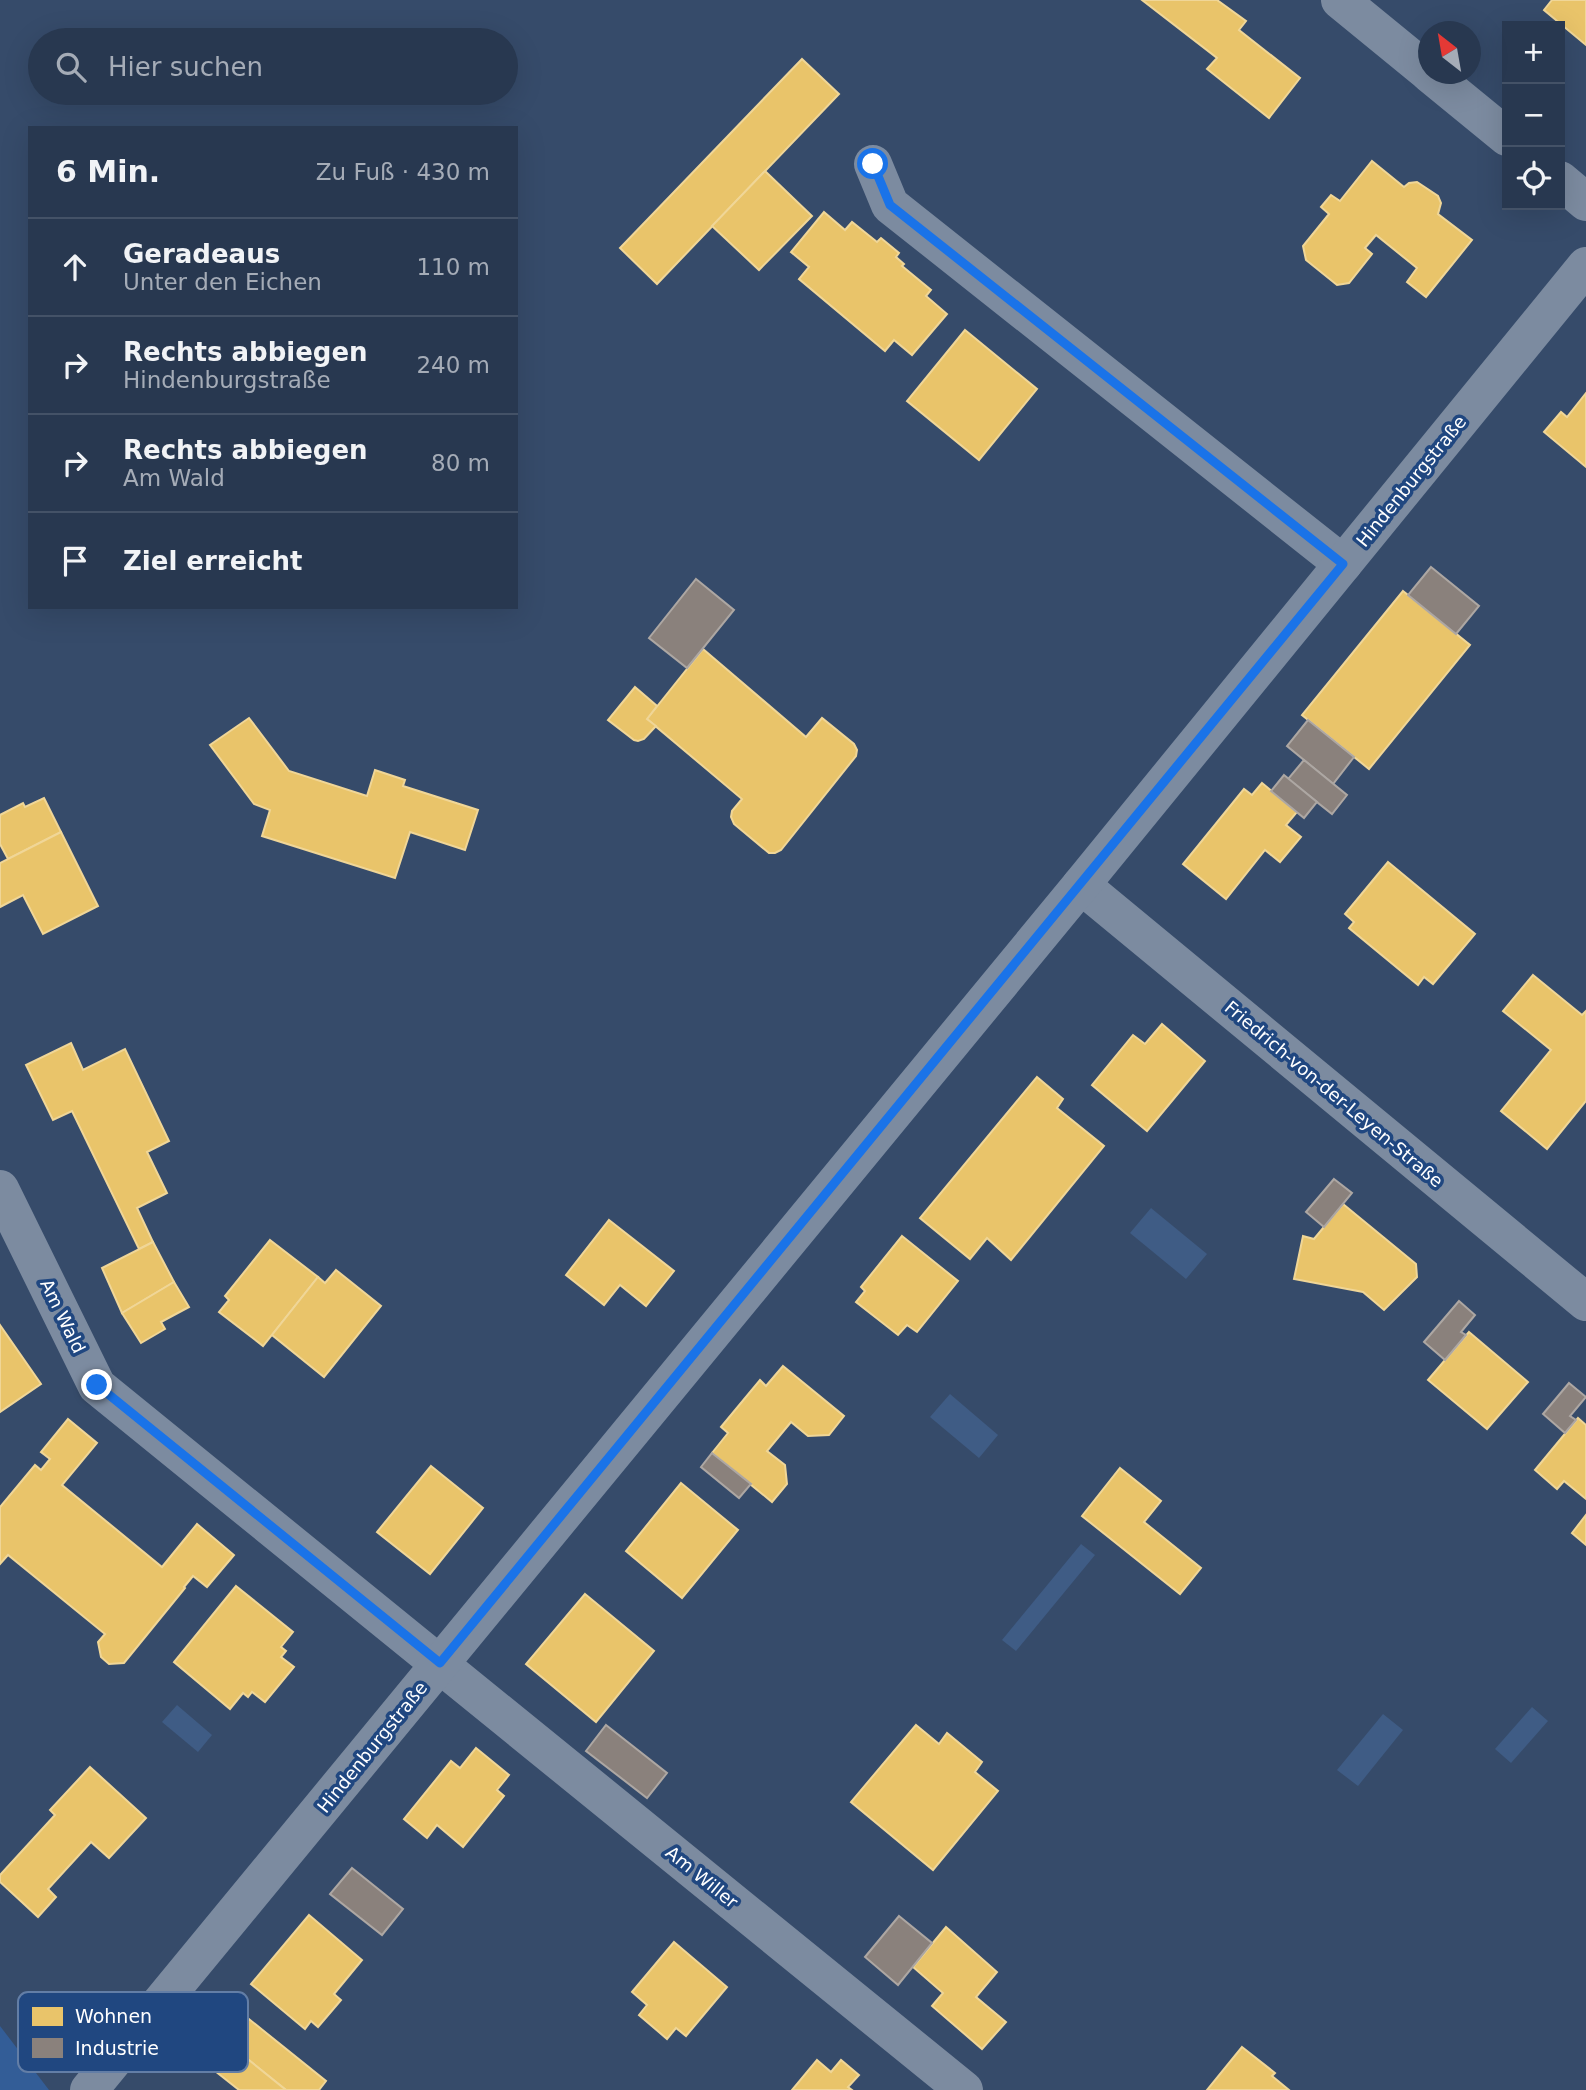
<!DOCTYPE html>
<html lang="de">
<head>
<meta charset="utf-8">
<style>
  :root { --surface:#283850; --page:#303f57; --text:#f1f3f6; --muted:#a5acb7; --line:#445267 }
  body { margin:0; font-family:"DejaVu Sans",sans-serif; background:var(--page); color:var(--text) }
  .controls { position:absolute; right:21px; top:21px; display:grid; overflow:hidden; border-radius:0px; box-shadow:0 7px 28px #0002 }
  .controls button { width:63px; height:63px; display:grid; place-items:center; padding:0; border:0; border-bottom:2px solid var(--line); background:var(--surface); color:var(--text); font:35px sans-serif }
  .compass { position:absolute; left:1418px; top:21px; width:63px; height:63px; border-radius:50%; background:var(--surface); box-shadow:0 7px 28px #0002; rotate:329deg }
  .stop { position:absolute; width:21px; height:21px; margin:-16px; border:5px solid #1a73e8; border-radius:50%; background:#fff }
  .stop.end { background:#1a73e8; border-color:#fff; box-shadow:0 2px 7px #0008 }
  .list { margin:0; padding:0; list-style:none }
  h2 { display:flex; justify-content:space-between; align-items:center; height:91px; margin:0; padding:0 28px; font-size:30px }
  h2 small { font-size:23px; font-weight:400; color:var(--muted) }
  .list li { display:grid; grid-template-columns:46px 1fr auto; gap:21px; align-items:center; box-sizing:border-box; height:98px; padding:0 28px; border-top:2px solid var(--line) }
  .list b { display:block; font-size:26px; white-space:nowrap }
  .list p { margin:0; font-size:23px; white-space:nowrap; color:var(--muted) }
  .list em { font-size:23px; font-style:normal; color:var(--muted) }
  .icon { flex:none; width:38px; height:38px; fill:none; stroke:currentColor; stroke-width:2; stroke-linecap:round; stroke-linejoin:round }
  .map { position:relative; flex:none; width:1586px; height:2090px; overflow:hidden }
  .search { position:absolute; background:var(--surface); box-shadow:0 7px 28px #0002; left:28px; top:28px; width:490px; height:77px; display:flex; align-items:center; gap:18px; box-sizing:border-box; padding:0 24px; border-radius:38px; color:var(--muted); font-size:26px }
  .panel { position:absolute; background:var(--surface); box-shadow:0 7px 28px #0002; left:28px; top:126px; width:490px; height:483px; border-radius:0px }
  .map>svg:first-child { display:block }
</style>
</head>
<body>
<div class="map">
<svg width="1586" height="2090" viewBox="0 0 1586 2090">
  <rect width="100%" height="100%" fill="#364b6a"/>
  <polygon fill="#335d97" points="0,2026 49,2090 0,2090"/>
  <g fill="#3f5c85">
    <polygon points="1151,1208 1207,1254 1186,1279 1130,1233"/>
    <polygon points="950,1394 998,1435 979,1458 930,1417"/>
    <polygon points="1081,1544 1095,1555 1016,1651 1002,1640"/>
    <polygon points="177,1705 212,1735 198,1752 162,1722"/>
    <polygon points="1532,1707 1548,1721 1511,1763 1495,1749"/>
    <polygon points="1383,1714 1403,1730 1358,1786 1337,1770"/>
  </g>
  <g fill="#e9c46a" stroke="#f0d697" stroke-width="2">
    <polygon points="1142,0 1217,0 1246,21 1239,30 1300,78 1269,118 1207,69 1217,58"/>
    <polygon points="1552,0 1586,0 1586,45 1544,10"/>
    <polygon points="802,59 839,94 657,284 620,248"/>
    <polygon points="1372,161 1404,187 1409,183 1417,182 1438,196 1441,203 1438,214 1472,240 1426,297 1407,282 1417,268 1376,235 1365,248 1372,254 1349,283 1337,285 1306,260 1303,246 1329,214 1321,207 1331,195 1340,201"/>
    <polygon points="765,171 812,216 759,270 712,226"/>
    <polygon points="824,212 845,230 852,222 877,242 881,238 899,253 896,257 904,264 902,266 931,290 926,296 947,314 912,355 894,340 885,351 799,279 809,267 791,252"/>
    <polygon points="965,330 1037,389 979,460 907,401"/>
    <polygon points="1586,393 1586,467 1544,432 1561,412 1567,417"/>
    <polygon points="1403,591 1470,645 1369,769 1302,715"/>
    <polygon points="703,649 806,737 822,718 854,744 857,750 856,756 781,850 775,853 769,853 734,824 731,817 732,811 742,799 647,719"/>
    <polygon points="635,687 657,706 647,719 656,726 644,739 638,741 634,740 608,720"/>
    <polygon points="249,718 289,771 367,796 375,770 405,780 403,786 478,810 465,850 410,832 395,878 262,836 270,810 254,804 210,745"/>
    <polygon points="1262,783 1297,812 1286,825 1301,837 1280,862 1265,850 1226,899 1183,864 1244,789 1252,795"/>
    <polygon points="44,798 61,832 8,859 0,844 0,815 23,803 25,807"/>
    <polygon points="61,832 98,906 43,934 23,895 0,907 0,863"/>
    <polygon points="1388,862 1475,934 1433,984 1424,977 1418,985 1349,928 1354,922 1345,914"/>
    <polygon points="1533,975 1582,1015 1586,1011 1586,1101 1547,1149 1501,1111 1551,1050 1503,1011"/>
    <polygon points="1162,1024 1205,1061 1147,1131 1092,1085 1133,1035 1145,1044"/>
    <polygon points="71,1043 83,1070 125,1049 169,1141 147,1152 167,1193 137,1208 153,1242 139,1249 72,1111 53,1120 26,1065"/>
    <polygon points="1037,1077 1063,1099 1057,1108 1104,1146 1011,1260 987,1238 970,1259 920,1218"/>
    <polygon points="1343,1204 1416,1264 1417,1277 1384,1310 1363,1292 1294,1279 1303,1236 1314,1239"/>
    <polygon points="609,1220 674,1271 646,1306 620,1285 604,1305 566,1275"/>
    <polygon points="902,1236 958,1281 917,1332 907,1325 898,1335 856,1302 865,1291 861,1287"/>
    <polygon points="270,1240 318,1277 263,1346 219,1312 229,1300 225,1296"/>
    <polygon points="153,1242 174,1282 122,1313 102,1268"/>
    <polygon points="336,1270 381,1306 324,1377 272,1335 318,1277 325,1283"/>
    <polygon points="174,1282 189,1307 161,1322 165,1329 141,1343 122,1313"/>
    <polygon points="0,1325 41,1384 0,1412"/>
    <polygon points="1469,1332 1528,1382 1487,1429 1428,1380"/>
    <polygon points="783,1366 844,1416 829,1435 808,1436 791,1422 767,1451 785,1465 787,1484 772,1502 712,1453 728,1433 721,1427 760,1380 766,1386"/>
    <polygon points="1578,1418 1586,1425 1586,1499 1564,1481 1557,1489 1535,1470"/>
    <polygon points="68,1419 97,1443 62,1485 162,1567 197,1524 234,1555 207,1587 193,1576 184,1587 185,1588 124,1663 109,1664 101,1657 98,1642 105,1634 8,1555 0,1564 0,1507 35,1465 41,1470 50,1459 41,1452"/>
    <polygon points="431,1466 483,1508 430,1574 377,1532"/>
    <polygon points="1120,1468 1161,1501 1144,1522 1201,1568 1180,1594 1082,1516"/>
    <polygon points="681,1483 738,1530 682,1598 626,1551"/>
    <polygon points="1586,1515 1586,1545 1572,1533"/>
    <polygon points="236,1586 293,1632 281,1647 286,1651 281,1657 294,1667 265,1702 252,1692 248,1697 243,1693 230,1709 174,1662"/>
    <polygon points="585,1594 654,1651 596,1722 526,1664"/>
    <polygon points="916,1725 939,1744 947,1733 982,1762 975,1772 998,1791 933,1870 851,1802"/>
    <polygon points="476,1748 509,1775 497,1790 504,1796 463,1847 437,1825 427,1838 404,1819 451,1761 460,1768"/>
    <polygon points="90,1767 146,1818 109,1858 91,1842 48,1889 56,1897 38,1917 0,1882 0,1875 55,1815 50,1810"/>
    <polygon points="309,1915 362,1960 334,1994 341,2000 318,2027 311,2021 305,2029 251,1984"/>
    <polygon points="946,1927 997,1972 976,1997 1006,2022 982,2049 932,2006 943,1993 913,1967"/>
    <polygon points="674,1942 727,1987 686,2036 676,2028 667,2039 639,2015 647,2005 632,1992"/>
    <polygon points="234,2007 326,2081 319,2090 286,2090 214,2032"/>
    <polygon points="214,2032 286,2090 239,2090 195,2055"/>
    <polygon points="1242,2047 1275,2073 1272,2076 1289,2090 1207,2090"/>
    <polygon points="817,2060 831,2072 841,2060 859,2075 848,2087 852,2090 792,2090"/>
  </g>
  <g fill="#8a817c" stroke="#ada7a3" stroke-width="2">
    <polygon points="1431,567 1479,606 1456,634 1408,595"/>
    <polygon points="696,579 734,610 687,668 649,638"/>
    <polygon points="1308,720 1354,757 1333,784 1287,746"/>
    <polygon points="1304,760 1347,795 1332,814 1288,779"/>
    <polygon points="1284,775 1317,802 1304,818 1271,791"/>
    <polygon points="1334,1179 1352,1193 1324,1227 1306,1212"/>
    <polygon points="1459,1301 1475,1315 1461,1332 1466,1335 1445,1360 1424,1342"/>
    <polygon points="1569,1383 1586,1397 1570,1416 1576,1420 1565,1433 1543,1414"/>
    <polygon points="712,1453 751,1484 739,1498 701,1467"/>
    <polygon points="606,1725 667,1773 647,1798 586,1751"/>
    <polygon points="352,1868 403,1909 382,1935 330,1894"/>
    <polygon points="899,1916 932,1943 898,1985 865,1957"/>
  </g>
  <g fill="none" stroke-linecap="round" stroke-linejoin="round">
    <g stroke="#7c8ba0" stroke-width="38">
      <polyline points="1340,0 1428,72"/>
      <polyline points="1430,74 1507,137"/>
      <polyline points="873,164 890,205 1343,564"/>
      <polyline points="1560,180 1586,202"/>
      <polyline points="1081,885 1586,1302"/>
      <polyline points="0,1189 97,1386 964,2090"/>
      <polyline points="89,2090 1081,885 1586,266"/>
    </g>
  </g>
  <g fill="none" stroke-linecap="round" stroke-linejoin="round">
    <polyline stroke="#1a73e8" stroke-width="9" points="97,1385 440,1663 1343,564 890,205 873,164"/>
  </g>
  <g text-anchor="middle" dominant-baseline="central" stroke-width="7" stroke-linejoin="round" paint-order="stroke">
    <g font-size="18" fill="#fff" stroke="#204780">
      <text transform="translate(1411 481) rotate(-51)">Hindenburgstraße</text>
      <text transform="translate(1334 1094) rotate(40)">Friedrich-von-der-Leyen-Straße</text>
      <text transform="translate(63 1316) rotate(64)">Am Wald</text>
      <text transform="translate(372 1747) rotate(-51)">Hindenburgstraße</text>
      <text transform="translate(702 1877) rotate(39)">Am Willer</text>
    </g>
  </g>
  <rect x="18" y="1992" width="230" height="80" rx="10" fill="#204780" stroke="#637ea6" stroke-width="2"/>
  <rect x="32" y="2007" width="31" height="19" fill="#e9c46a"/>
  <rect x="32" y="2038" width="31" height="20" fill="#8a817c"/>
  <g font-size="19" fill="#fff">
    <text x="75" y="2023">Wohnen</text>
    <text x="75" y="2055">Industrie</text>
  </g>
</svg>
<div class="controls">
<button>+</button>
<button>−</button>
<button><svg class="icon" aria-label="locate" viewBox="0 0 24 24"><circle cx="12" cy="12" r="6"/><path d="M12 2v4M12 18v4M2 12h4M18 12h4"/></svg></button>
</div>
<svg class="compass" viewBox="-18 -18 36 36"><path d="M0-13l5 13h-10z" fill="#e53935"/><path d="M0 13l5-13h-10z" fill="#a5acb7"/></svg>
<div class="stop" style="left:873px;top:164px"></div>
<div class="stop end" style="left:97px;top:1385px"></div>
<div class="search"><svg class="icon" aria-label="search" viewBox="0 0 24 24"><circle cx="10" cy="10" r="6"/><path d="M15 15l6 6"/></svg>Hier suchen</div>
<section class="panel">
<h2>6 Min.<small>Zu Fuß · 430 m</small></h2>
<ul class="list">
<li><svg class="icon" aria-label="ahead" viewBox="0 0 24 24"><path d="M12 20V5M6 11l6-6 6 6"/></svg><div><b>Geradeaus</b><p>Unter den Eichen</p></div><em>110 m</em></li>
<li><svg class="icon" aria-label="right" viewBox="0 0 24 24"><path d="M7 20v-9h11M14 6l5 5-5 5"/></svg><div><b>Rechts abbiegen</b><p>Hindenburgstraße</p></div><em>240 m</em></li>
<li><svg class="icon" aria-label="right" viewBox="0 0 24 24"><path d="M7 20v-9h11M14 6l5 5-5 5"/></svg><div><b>Rechts abbiegen</b><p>Am Wald</p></div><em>80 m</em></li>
<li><svg class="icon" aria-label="arrive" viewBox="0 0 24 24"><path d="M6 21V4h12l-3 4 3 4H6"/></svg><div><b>Ziel erreicht</b></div></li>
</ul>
</section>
</div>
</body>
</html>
